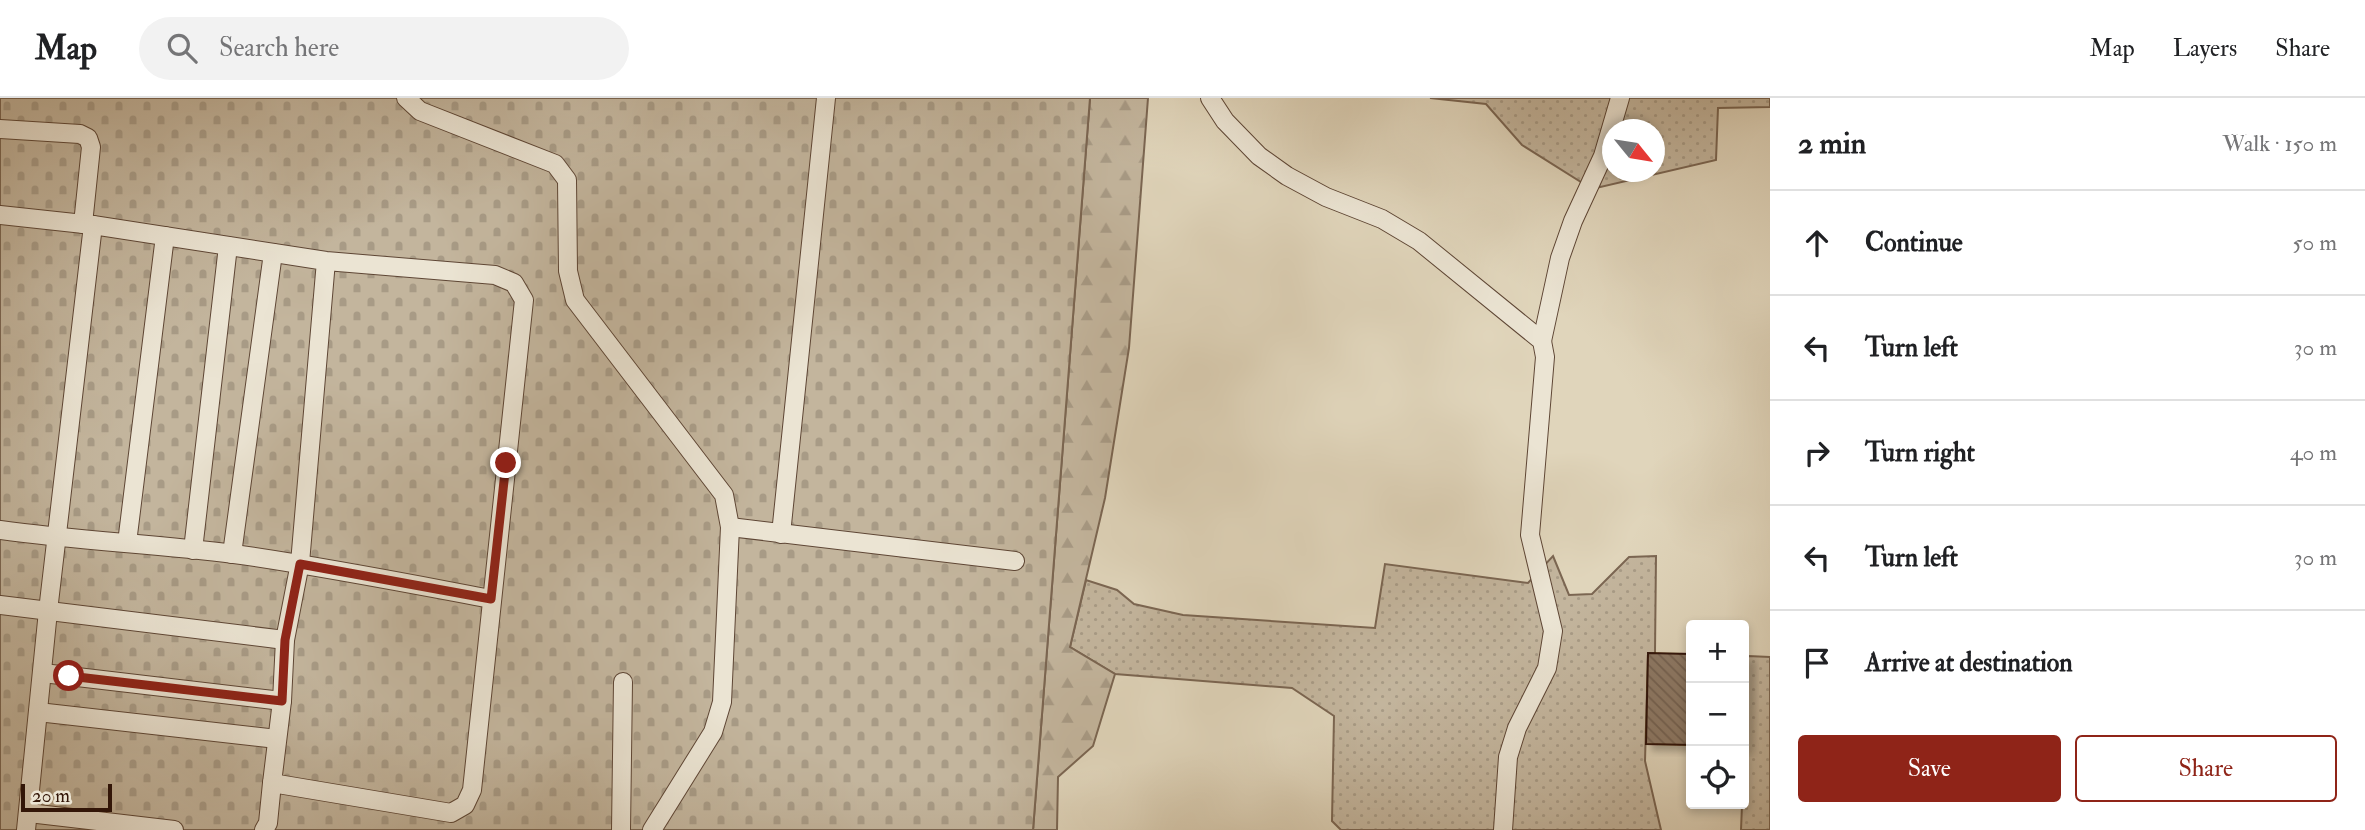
<!DOCTYPE html>
<html lang="en">
<head>
<meta charset="utf-8">
<style>
  :root { --surface:#fff; --page:#f2f2f2; --text:#202124; --muted:#757577; --line:#e0e0e0; --accent:#8f2418 }
  body { margin:0; font-family:"IM FELL Double Pica",serif; background:var(--page); color:var(--text) }
  .controls { position:absolute; right:21px; bottom:21px; display:grid; overflow:hidden; border-radius:7px; box-shadow:0 4px 10px #0003 }
  .controls button { width:63px; height:63px; display:grid; place-items:center; padding:0; border:0; border-bottom:2px solid var(--line); background:var(--surface); color:var(--text); font:35px sans-serif }
  .compass { position:absolute; left:1602px; top:21px; width:63px; height:63px; border-radius:50%; background:var(--surface); box-shadow:0 4px 10px #0003; rotate:120deg }
  .scale { position:absolute; left:21px; bottom:18px; width:91px; box-sizing:border-box; padding-left:7px; border:4px solid #331608; border-top:0; font-size:19px; line-height:24px; white-space:nowrap; color:#331608; -webkit-text-stroke:5px #ebe4d3; paint-order:stroke }
  .stop { position:absolute; width:21px; height:21px; margin:-16px; border:5px solid #8f2418; border-radius:50%; background:#fff }
  .stop.end { background:#8f2418; border-color:#fff; box-shadow:0 2px 7px #0008 }
  .list { margin:0; padding:0; list-style:none }
  h2 { display:flex; justify-content:space-between; align-items:center; height:91px; margin:0; padding:0 28px; font-size:30px }
  h2 small { font-size:23px; font-weight:400; color:var(--muted) }
  .list li { display:grid; grid-template-columns:46px 1fr auto; gap:21px; align-items:center; box-sizing:border-box; height:105px; padding:0 28px; border-top:2px solid var(--line) }
  .list b { display:block; font-size:26px; white-space:nowrap }
  .list em { font-size:23px; font-style:normal; color:var(--muted) }
  .actions { display:flex; gap:14px; padding:21px 28px }
  .actions a { flex:1; padding:16px 0; border:2px solid var(--accent); border-radius:7px; text-align:center; font-size:24px; color:var(--accent) }
  .actions .main { background:var(--accent); color:#fff }
  .icon { flex:none; width:38px; height:38px; fill:none; stroke:currentColor; stroke-width:2; stroke-linecap:round; stroke-linejoin:round }
  .map { position:relative; flex:none; width:1770px; height:732px; overflow:hidden }
  header { display:flex; align-items:center; gap:42px; box-sizing:border-box; height:98px; padding:0 35px; background:var(--surface); border-bottom:2px solid var(--line) }
  header strong { font-size:33px }
  nav { display:flex; gap:38px; margin-inline-start:auto; font-size:24px }
  .search { width:490px; height:63px; background:var(--page); display:flex; align-items:center; gap:18px; box-sizing:border-box; padding:0 24px; border-radius:38px; color:var(--muted); font-size:26px }
  main { display:flex }
  aside { flex:1; background:var(--surface) }
  .map>svg:first-child { display:block }
</style>
</head>
<body>
<header>
<strong>Map</strong>
<div class="search"><svg class="icon" aria-label="search" viewBox="0 0 24 24"><circle cx="10" cy="10" r="6"/><path d="M15 15l6 6"/></svg>Search here</div>
<nav><a>Map</a><a>Layers</a><a>Share</a></nav>
</header>
<main>
<div class="map">
<svg width="1770" height="732" viewBox="0 0 1770 732">
  <defs>
    <pattern id="grass-dots" width="8" height="8" patternUnits="userSpaceOnUse" patternTransform="scale(1.75)"><rect width="8" height="8" fill="#c3b59d"/><path d="M2 2h.1M6 6h.1" fill="none" stroke="#a89b86" stroke-width="1.8" stroke-linecap="round"/></pattern>
    <pattern id="forest-firs" width="22" height="20" patternUnits="userSpaceOnUse" patternTransform="scale(1.75)"><rect width="22" height="20" fill="#c3b59d"/><path d="M5 1l3.5 6h-7zM16 11l3.5 6h-7z" fill="#a89b86"/></pattern>
    <pattern id="cemetery-stones" width="16" height="16" patternUnits="userSpaceOnUse" patternTransform="scale(1.75)"><rect width="16" height="16" fill="#c3b59d"/><path d="M2 7V4a2 2 0 0 1 4 0v3zM10 15v-3a2 2 0 0 1 4 0v3z" fill="#a89b86"/></pattern>
    <pattern id="building-back-hatch" width="6" height="6" patternUnits="userSpaceOnUse" patternTransform="scale(1.75)"><rect width="6" height="6" fill="#8d7965"/><path d="M-1 5l2 2M0 0l6 6M5-1l2 2" fill="none" stroke="#746251"/></pattern>
    <filter id="shadow"><feDropShadow dx="6" dy="6" stdDeviation="3.5" flood-color="#0004"/></filter>
  </defs>
  <rect width="100%" height="100%" fill="#e0d5bb"/>
  <filter id="stains"><feTurbulence type="fractalNoise" baseFrequency=".00286" numOctaves="4"/><feColorMatrix values="0 0 0 0 .2 0 0 0 0 .09 0 0 0 0 .02 0 0 0 .5 -.17"/></filter>
  <radialGradient id="worn" r=".72"><stop offset=".6" stop-color="#630" stop-opacity="0"/><stop offset="1" stop-color="#630" stop-opacity=".3"/></radialGradient>
  <g fill="url(#grass-dots)" stroke="#7b6652" stroke-width="2" fill-rule="evenodd">
    <path d="M1430 0H1770V9L1718 10 1716 62 1592 91 1522 47 1486 6ZM1612 32H1654V74H1612Z"/>
    <polygon points="1553,458 1569,497 1592,496 1629,459 1656,458 1655,555 1648,556 1645,663 1661,732 1341,732 1332,723 1334,618 1292,590 1115,576 1070,549 1086,482 1117,492 1134,506 1183,517 1375,530 1385,466 1528,485"/>
    <polygon points="1748,558 1770,559 1770,732 1741,732"/>
  </g>
  <polygon fill="url(#forest-firs)" stroke="#7b6652" stroke-width="2" points="1090,0 1148,0 1129,250 1105,400 1070,549 1115,576 1093,648 1058,679 1057,732 1033,732"/>
  <polygon fill="url(#cemetery-stones)" stroke="#7b6652" stroke-width="2" points="0,0 1090,0 1033,732 0,732"/>
  <g fill="url(#building-back-hatch)" stroke="#331608" stroke-width="2" filter="url(#shadow)">
    <polygon points="1648,555 1691,556 1691,647 1646,646"/>
    <polygon points="1744,558 1748,558 1746,649 1744,649"/>
  </g>
  <g fill="none" stroke-linecap="round" stroke-linejoin="round">
    <defs>
      <g id="lane">
        <polyline points="406,0 420,13 555,66 567,82 568,173 575,202 724,397 730,429 722,604 713,634 652,732"/>
        <polyline points="1210,0 1225,23 1259,58 1287,78 1326,99 1382,121 1419,143 1542,243 1545,259 1530,437 1553,533 1547,570 1517,630 1508,659 1503,732"/>
        <polyline points="0,31 80,36 88,40 91,49 83,126"/>
        <polyline points="0,117 93,127 326,163 495,177 514,185 524,202 472,692 465,707 451,715 272,685 282,603 285,542 300,465 326,163"/>
        <polyline points="1542,243 1560,160 1573,123 1603,58 1620,0"/>
        <polyline points="730,429 1015,463"/>
        <path d="M0 432C78 443 156 446 234 456 320 468 406 485 491 501"/>
        <polyline points="781,436 826,0"/>
        <polyline points="127,445 165,138"/>
        <polyline points="193,452 228,148"/>
        <polyline points="232,456 273,155"/>
        <polyline points="0,507 285,542"/>
        <polyline points="43,575 282,603"/>
        <polyline points="38,614 277,641"/>
        <polyline points="29,715 174,732"/>
        <polyline points="26,732 48,513 93,127"/>
        <polyline points="264,732 268,725 272,685"/>
        <polyline points="621,732 623,584"/>
      </g>
    </defs>
    <use href="#lane" stroke="#5e4635" stroke-width="20"/>
    <use href="#lane" stroke="#ebe4d3" stroke-width="18"/>
  </g>
  <g fill="none" stroke-linecap="round" stroke-linejoin="round">
    <polyline stroke="#8f2418" stroke-width="9" points="69,578 282,603 285,542 300,466 491,501 506,365"/>
  </g>
  <rect width="100%" height="100%" filter="url(#stains)"/>
  <rect width="100%" height="100%" fill="url(#worn)"/>
</svg>
<div class="controls">
<button>+</button>
<button>−</button>
<button><svg class="icon" aria-label="locate" viewBox="0 0 24 24"><circle cx="12" cy="12" r="6"/><path d="M12 2v4M12 18v4M2 12h4M18 12h4"/></svg></button>
</div>
<svg class="compass" viewBox="-18 -18 36 36"><path d="M0-13l5 13h-10z" fill="#e53935"/><path d="M0 13l5-13h-10z" fill="#757577"/></svg>
<div class="scale">20 m</div>
<div class="stop" style="left:69px;top:578px"></div>
<div class="stop end" style="left:506px;top:365px"></div>
</div>
<aside>
<h2>2 min<small>Walk · 150 m</small></h2>
<ul class="list">
<li><svg class="icon" aria-label="ahead" viewBox="0 0 24 24"><path d="M12 20V5M6 11l6-6 6 6"/></svg><div><b>Continue</b></div><em>50 m</em></li>
<li><svg class="icon" aria-label="left" viewBox="0 0 24 24"><path d="M17 20v-9H6M10 6l-5 5 5 5"/></svg><div><b>Turn left</b></div><em>30 m</em></li>
<li><svg class="icon" aria-label="right" viewBox="0 0 24 24"><path d="M7 20v-9h11M14 6l5 5-5 5"/></svg><div><b>Turn right</b></div><em>40 m</em></li>
<li><svg class="icon" aria-label="left" viewBox="0 0 24 24"><path d="M17 20v-9H6M10 6l-5 5 5 5"/></svg><div><b>Turn left</b></div><em>30 m</em></li>
<li><svg class="icon" aria-label="arrive" viewBox="0 0 24 24"><path d="M6 21V4h12l-3 4 3 4H6"/></svg><div><b>Arrive at destination</b></div></li>
</ul>
<div class="actions"><a class="main">Save</a><a>Share</a></div>
</aside>
</main>
</body>
</html>
